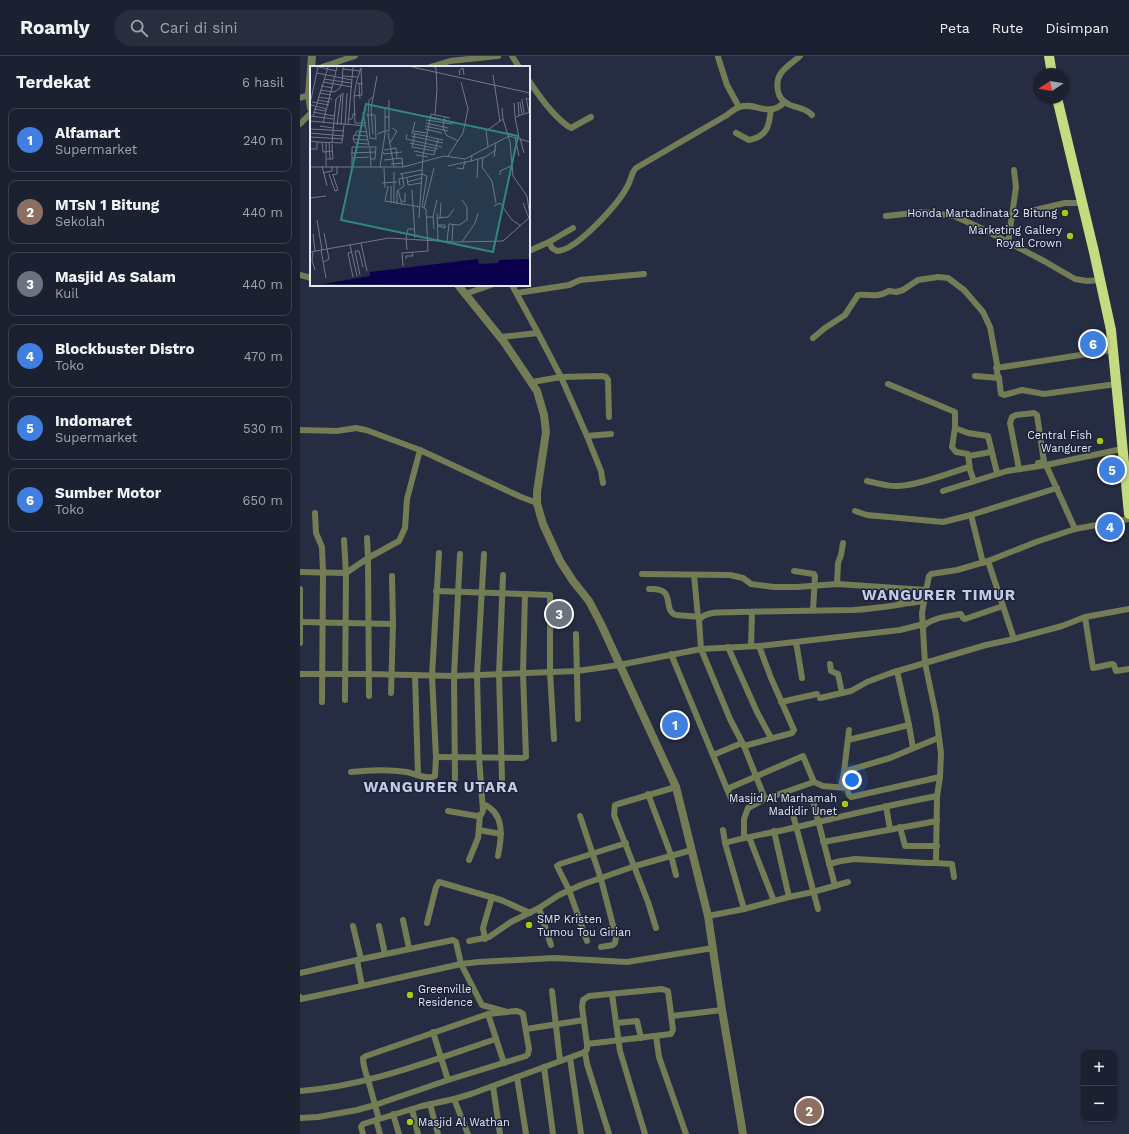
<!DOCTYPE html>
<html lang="id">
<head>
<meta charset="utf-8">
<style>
  :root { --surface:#1c2132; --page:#292e3e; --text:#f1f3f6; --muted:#a0a3ac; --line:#3a3e4d; --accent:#b45309 }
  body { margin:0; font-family:"Work Sans",sans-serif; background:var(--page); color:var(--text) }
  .controls { position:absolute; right:12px; bottom:12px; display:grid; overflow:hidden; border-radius:8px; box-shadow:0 1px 3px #0004 }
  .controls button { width:36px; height:36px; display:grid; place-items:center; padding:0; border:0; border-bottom:1px solid var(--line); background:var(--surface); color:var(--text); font:20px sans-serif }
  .compass { position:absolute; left:733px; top:12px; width:36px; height:36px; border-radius:50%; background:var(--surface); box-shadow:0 1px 3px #0004; rotate:258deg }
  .you { position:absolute; left:552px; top:724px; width:14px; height:14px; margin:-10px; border:3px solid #fff; border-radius:50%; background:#1a73e8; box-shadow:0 0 0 6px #1a73e833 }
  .badge { display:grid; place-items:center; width:26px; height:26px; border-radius:50%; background:var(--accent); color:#fff; font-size:13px; font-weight:700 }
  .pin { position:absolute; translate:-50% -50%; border:2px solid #fff; box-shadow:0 1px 4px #0006 }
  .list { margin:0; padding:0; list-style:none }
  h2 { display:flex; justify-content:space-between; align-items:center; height:52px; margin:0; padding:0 16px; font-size:17px }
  h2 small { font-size:13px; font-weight:400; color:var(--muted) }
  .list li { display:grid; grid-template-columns:26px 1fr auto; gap:12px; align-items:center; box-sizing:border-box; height:64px; margin:0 8px 8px; padding:0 8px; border:1px solid var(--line); border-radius:8px }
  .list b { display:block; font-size:15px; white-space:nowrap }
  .list p { margin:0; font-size:13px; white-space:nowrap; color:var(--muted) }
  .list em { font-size:13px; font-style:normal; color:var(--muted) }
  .icon { flex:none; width:22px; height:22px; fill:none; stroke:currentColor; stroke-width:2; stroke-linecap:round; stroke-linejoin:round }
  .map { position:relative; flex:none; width:829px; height:1078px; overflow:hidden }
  header { display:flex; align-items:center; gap:24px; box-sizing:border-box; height:56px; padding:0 20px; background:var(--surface); border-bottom:1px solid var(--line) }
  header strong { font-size:19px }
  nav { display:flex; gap:22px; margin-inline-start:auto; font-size:14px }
  .search { width:280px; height:36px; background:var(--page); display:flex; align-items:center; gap:10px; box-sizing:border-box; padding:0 14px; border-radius:22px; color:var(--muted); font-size:15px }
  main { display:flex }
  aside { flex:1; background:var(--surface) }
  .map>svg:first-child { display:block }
</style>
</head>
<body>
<header>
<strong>Roamly</strong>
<div class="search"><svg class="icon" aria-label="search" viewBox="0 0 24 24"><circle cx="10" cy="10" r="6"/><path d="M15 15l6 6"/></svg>Cari di sini</div>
<nav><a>Peta</a><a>Rute</a><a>Disimpan</a></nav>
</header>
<main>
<aside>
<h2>Terdekat<small>6 hasil</small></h2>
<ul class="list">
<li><span class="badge" style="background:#3f7fe0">1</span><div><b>Alfamart</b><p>Supermarket</p></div><em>240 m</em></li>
<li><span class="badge" style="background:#8d6e63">2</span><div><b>MTsN 1 Bitung</b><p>Sekolah</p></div><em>440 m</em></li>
<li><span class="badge" style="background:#6b7280">3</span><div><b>Masjid As Salam</b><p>Kuil</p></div><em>440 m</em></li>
<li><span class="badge" style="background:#3f7fe0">4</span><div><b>Blockbuster Distro</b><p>Toko</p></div><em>470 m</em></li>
<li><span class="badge" style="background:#3f7fe0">5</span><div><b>Indomaret</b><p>Supermarket</p></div><em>530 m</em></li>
<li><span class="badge" style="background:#3f7fe0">6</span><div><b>Sumber Motor</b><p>Toko</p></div><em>650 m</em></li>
</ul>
</aside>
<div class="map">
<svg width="829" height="1078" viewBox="0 0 829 1078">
  <rect width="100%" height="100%" fill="#262c42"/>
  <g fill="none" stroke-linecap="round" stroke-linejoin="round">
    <g stroke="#737c55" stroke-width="6">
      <polyline points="212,0 219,11"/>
      <path d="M500 0C488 11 474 16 478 35 479 41 483 46 490 49 498 52 506 52 512 59"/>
      <polyline points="418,1 427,29 439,51"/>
      <polyline points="22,11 55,0"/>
      <polyline points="130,11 150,5 198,0"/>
      <path d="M229 25C239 40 255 63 271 72L291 61"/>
      <polyline points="0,42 9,39"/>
      <polyline points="0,68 11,57"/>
      <path d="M436 77 449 84C468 80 469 70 471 53"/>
      <polyline points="731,155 765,147 782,147"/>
      <polyline points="586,160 623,156 654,160 683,173 744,205 775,223 787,225 801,224"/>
      <polyline points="249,186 273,172"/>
      <polyline points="708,187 716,131 714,114"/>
      <path d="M229 195 249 186 252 192 257 195C276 195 318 148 327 131 331 125 331 117 336 112L427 59C431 56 435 52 440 51 456 45 467 63 485 46"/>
      <polyline points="0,219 11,222"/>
      <polyline points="212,229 238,277"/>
      <polyline points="217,237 269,229 280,224 344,218"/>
      <polyline points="165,238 191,229"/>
      <polyline points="200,281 238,277 261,321 287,380 301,415 303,427"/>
      <path d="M513 282 525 272 545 259 558 239C572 238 576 242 589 235L596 236 603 234 618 224 638 221 648 222 664 234 683 256 690 271 697 308V317L699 322 701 338 704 339 722 334 744 338 816 328"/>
      <polyline points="696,312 813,294"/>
      <polyline points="675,320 699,322"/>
      <polyline points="232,326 261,321 302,320 306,321 308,324 309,361"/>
      <polyline points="588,328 655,356 655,372 652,391 656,396 668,398 670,414 674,425"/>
      <polyline points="655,372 668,377 688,380 697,417"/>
      <polyline points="0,374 37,375 56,372 66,374 120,394 221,441 237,447"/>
      <polyline points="287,380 311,378"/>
      <polyline points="669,400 691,396"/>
      <polyline points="746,409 775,473"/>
      <polyline points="719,413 710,367 712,361 716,359 734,357 737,359 744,406 738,407"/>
      <path d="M567 425C577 427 588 431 598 430 620 429 648 417 669 411"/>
      <polyline points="643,435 707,415 746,409 822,393"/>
      <polyline points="555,455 567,459 643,466 671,459"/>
      <polyline points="15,457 16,477 22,491 23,516 22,646"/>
      <polyline points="67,482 68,502 69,640"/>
      <polyline points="44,484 46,517 45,644"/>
      <polyline points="688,505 714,583"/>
      <polyline points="683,507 671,459 757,432"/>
      <polyline points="494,515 514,518 515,520 513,554"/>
      <polyline points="0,516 46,517 68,502 99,485 105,472 107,443 120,394"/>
      <polyline points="342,518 430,519 443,522 451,528 474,531 497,531 537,528 626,534"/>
      <polyline points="394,519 398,561"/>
      <polyline points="537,528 538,507 541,499 543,487"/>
      <polyline points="0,533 0,587"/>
      <path d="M349 533C378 531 361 554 376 559L401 561"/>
      <polyline points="136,535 250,539 250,616 254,683"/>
      <polyline points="599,548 600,533"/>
      <polyline points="785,561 793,612 812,608 814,609 816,615 829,613"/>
      <polyline points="0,566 93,568"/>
      <polyline points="276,578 278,663"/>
      <polyline points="496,586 502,622"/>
      <polyline points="451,590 452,556"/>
      <polyline points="428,591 457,656 471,682"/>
      <polyline points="371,598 432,745"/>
      <polyline points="530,608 531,615 538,618 542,637"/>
      <polyline points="597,615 609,669"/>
      <path d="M0 618H68L154 620 277 615 319 609 401 593 399 564C406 554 426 557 437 556 475 555 514 555 553 554 577 553 600 548 624 545L629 520 631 518 657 514 688 505 736 486 775 473 829 463"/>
      <polyline points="115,619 118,719"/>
      <polyline points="91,637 93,568 92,520"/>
      <polyline points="520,642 551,635 567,626 591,617 686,589 714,583 762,570 785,561 829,553"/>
      <polyline points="481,646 517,638"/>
      <polyline points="548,684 609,669 613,692"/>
      <polyline points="444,690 492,677 494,674 471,622 459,590"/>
      <polyline points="413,699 442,687"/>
      <polyline points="136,701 223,702 226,701 223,617 225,538"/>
      <path d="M51 716C70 714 88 713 107 716 115 718 127 724 135 720L136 701 132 620 139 497"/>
      <polyline points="544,716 549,674"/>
      <polyline points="155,723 154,620 160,498"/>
      <polyline points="202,723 199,618 203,519"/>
      <path d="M514 726 465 743 444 690 430 663 401 593 459 590 600 574 620 569 623 571C629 562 650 560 661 558L663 562 665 563 703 550"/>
      <polyline points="541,731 544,716 546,715 590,702 638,682"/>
      <polyline points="427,733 503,700 514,726 523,730 547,732 549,739 551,741 640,721"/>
      <polyline points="348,738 371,799 376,819"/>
      <polyline points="513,745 535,830"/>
      <path d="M183 748C205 757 202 780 198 800"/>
      <polyline points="586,750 590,773"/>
      <polyline points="148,755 177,760 181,759 183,755 179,701 177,619 184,498"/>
      <polyline points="492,755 518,853"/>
      <polyline points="280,760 301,823 316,881 315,887 313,889 301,891"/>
      <polyline points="600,771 605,790 637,790"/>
      <polyline points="179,774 201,778"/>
      <polyline points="423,774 425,787 444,853"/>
      <polyline points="474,775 489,841"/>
      <polyline points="444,781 444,763 448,752 465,743"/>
      <polyline points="449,781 474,845"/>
      <polyline points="523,786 637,765"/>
      <path d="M425 787C448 780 473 777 497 771 543 760 590 749 637 740"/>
      <polyline points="169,804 178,782 180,759"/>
      <polyline points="635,807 652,808 654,821"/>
      <polyline points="529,808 541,805 555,803 626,807 635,807 636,805 637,740 640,721 641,697 636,659 625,607 622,557 624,545"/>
      <polyline points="239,852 251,889"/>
      <polyline points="408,860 444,853 489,841 513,836 548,826"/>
      <polyline points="103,864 109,892"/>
      <polyline points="127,867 136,831 139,826 201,844 230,857"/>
      <polyline points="53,870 61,903"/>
      <polyline points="79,870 85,898"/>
      <polyline points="356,872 348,846 314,759 315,749 318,748 376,731"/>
      <polyline points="185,883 183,872 192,841"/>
      <polyline points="169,885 189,881 211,866 239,852 259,839 281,829 335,810 392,794"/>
      <polyline points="287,885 269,834 257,810 260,808 326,787"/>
      <polyline points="0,917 57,904"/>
      <polyline points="252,935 260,1005"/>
      <polyline points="312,938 320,995 332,1035 345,1078"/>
      <polyline points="0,941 1,943 62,930"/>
      <polyline points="207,956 182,949 161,908 156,886 153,884 57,904 62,930 161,908 179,906 255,902 327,906 413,892"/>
      <polyline points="188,958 204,1007"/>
      <polyline points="372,960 422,954"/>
      <polyline points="316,967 337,965 341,982"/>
      <polyline points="226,973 284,964"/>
      <polyline points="133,976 148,1024"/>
      <polyline points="356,980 359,1001 386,1078"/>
      <polyline points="287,988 371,978 373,974 368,935 362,933 289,940 283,944 282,951 287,988 287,993 285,996 287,1008 309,1078"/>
      <polyline points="270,1002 281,1078"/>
      <polyline points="244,1011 253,1078"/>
      <polyline points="217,1021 226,1078"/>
      <polyline points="193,1030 200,1078"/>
      <path d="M0 1035C68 1030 132 1004 196 983"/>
      <polyline points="154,1043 168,1078"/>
      <polyline points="130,1048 138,1078"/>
      <polyline points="112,1053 118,1078"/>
      <polyline points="93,1058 99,1078"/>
      <path d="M0 1062 18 1061 57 1054 75 1049 148 1024 226 1000 228 998 229 993 223 958 220 956 216 955 188 958 66 1000 63 1002C63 1010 66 1017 68 1024 72 1037 75 1050 79 1063"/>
      <polyline points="76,1064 80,1078"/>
      <polyline points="63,1078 61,1071 63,1068 122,1050 154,1043 171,1038 285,996"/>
    </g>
    <g stroke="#737c55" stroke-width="8">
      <polyline points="11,52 9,39 12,0"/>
      <polyline points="158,229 204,286 237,335 244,359 246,376 237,436 237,447 240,458 243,468 260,505 273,525 289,545 301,568 376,731 408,860 422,954 443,1078"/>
    </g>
    <g stroke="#c6da7f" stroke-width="10">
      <polyline points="749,0 752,18"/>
      <polyline points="757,42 794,196 811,274 829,458"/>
    </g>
  </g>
  <g fill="#acc612" stroke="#1c2237" stroke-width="1.5">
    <circle cx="765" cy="157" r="4"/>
    <circle cx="770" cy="180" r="4"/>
    <circle cx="800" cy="385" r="4"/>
    <circle cx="545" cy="748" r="4"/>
    <circle cx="229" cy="869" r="4"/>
    <circle cx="110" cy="939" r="4"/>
    <circle cx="110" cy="1066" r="4"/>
  </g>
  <g text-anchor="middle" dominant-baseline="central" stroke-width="3" stroke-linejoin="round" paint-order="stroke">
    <g font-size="11" fill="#e4e9f7" stroke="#1c2237" text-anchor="end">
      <text x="757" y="157">Honda Martadinata 2 Bitung</text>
      <text x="762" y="174">Marketing Gallery<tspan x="762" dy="13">Royal Crown</tspan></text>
      <text x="792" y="379">Central Fish<tspan x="792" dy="13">Wangurer</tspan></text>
      <text x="537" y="742">Masjid Al Marhamah<tspan x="537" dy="13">Madidir Unet</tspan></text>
      <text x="237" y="863" text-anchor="start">SMP Kristen<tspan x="237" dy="13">Tumou Tou Girian</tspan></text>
      <text x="118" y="933" text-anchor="start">Greenville<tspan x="118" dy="13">Residence</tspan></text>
      <text x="118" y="1066" text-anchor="start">Masjid Al Wathan</text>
    </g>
    <g font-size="15" font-weight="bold" letter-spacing="1" fill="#c2cbe8" stroke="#1c2237">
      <text x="639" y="539">WANGURER TIMUR</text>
      <text x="141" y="731">WANGURER UTARA</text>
    </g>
  </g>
  <g transform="translate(10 10)">
    <rect width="220" height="220" fill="#262c42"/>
    <path d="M168 193 169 198 188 197 190 194 220 193V219L13 218 60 210V206Z" fill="#0a004d"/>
    <path fill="none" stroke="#72788a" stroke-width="1" d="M9 1 26 5M102 1 220 27M124 1 126 2 127 23 125 49M51 2 46 17 53 18M33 3 50 5M7 7 42 14M150 9 149 5 153 2 154 9M183 9 190 55M33 10 48 11M14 13 41 17M13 16 42 21M46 18 44 31 45 57H56M49 18 50 33M11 20 23 22M10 24 24 26 29 23 32 18 33 1M9 27 21 29M44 30 52 29 51 2M8 31 22 33M212 33 214 47M7 34 20 36M79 34V51M2 36 19 39M208 36 209 49M210 36 212 48M204 37 205 50M0 38 8 1M1 39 17 43M4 43 16 45M3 46 24 50M53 46 59 80M219 46 216 32 220 34M56 49H65L66 73 60 72 58 49 59 34 63 31M0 50 24 53M116 50 139 55M3 51 18 1M75 51V42H79M135 51 133 61 136 69 148 75M38 53H42L43 48H46M193 53 200 76 203 110 217 130 220 151M116 54 143 58M0 55 56 60M105 56 102 67 133 74M13 57 27 1M116 57 138 62M27 59 31 29M31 59 33 27M35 59 37 27M38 59 43 1M10 60 23 62M115 60 138 65M0 63 34 65M115 63 132 67M103 65 117 67M0 67 34 70M78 67 84 101M63 68 61 43 67 10M97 68 96 73 132 81M105 68 102 81 125 85M45 69 47 65 57 66M68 69 69 67 75 65H79V51H75V68L70 101M57 70 44 69 43 73 58 74M101 70 133 77M0 71 33 73M205 71 209 90M209 72 205 51 220 46M210 72 214 87M43 73 45 77 58 78M0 75 7 76V83H0M7 76 32 77 34 59M12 76 13 86 23 85M16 77V100M19 77 20 93M22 77 26 33 33 27M80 77 87 65 82 62M100 77 128 83M60 81 61 101M178 81 176 65 193 53 192 42M74 84 86 82 87 92M104 85 124 89 128 73M73 86 74 88 92 86M41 87 66 86M106 89 118 91M138 90 153 67 158 43 151 16M184 91 186 77M42 92 59 91M173 92 172 101 182 115 186 137M17 93H23L22 78M74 94 92 92 93 101M161 95 175 91 186 84M81 98 93 97M12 100 17 120M42 100V81H66L65 93H61M138 100 161 95 162 90M0 101H93L134 90 155 93 199 70 220 76M74 102 75 122M147 102 153 103 155 95M84 106V137M13 107 22 105V100M19 108 25 125M90 108 112 104M22 109 27 108V100M23 109 28 124 25 125M190 109V105L201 100M97 112 98 119 111 117M167 112 168 93M97 116 112 112M72 117 87 116M78 120 75 135 110 141M90 120 89 113 112 108 109 152M88 124 92 139M102 124 105 172M0 132 16 130M92 135 95 136V127M81 137V120M213 137 219 152M87 138V125L94 120 92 108M184 140 190 137 202 154 211 160M114 142 124 102M127 147 128 174M116 151H123L124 163M123 151 127 134M127 152 138 151 144 143M130 152 131 137M7 154 12 184M128 159H135V162L128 160M14 167 19 193 14 196M3 168 5 185M96 172 98 163H105M96 172 97 184M137 175 139 158 149 159 157 154V141L152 134M142 175 143 158M152 176 165 157 168 147M51 177 57 205M40 179 47 210M11 184 16 212M0 186 79 172 145 176 193 175 220 151M3 186 2 194 5 204M41 186 38 187 43 211M96 193V190H103L102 187M93 200 92 187 118 185 116 143 112 141 117 110 112 108 113 90 121 48 140 52M50 209 45 185H49L53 201"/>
    <path fill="#2f8783" fill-opacity="0.15" stroke="#2f8783" stroke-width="2" d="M56 38 208 70 183 186 31 154Z"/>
    <rect width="220" height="220" fill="none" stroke="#e4e9f7" stroke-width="2"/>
  </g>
</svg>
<div class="controls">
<button>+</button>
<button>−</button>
</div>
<svg class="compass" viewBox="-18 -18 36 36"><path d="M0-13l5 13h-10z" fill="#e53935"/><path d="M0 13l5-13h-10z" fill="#a0a3ac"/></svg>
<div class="you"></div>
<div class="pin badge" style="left:375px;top:669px;background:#3f7fe0">1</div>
<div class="pin badge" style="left:509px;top:1055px;background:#8d6e63">2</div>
<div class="pin badge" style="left:259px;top:558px;background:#6b7280">3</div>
<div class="pin badge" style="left:810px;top:471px;background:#3f7fe0">4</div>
<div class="pin badge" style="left:812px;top:414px;background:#3f7fe0">5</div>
<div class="pin badge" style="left:793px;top:288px;background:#3f7fe0">6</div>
</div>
</main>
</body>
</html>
